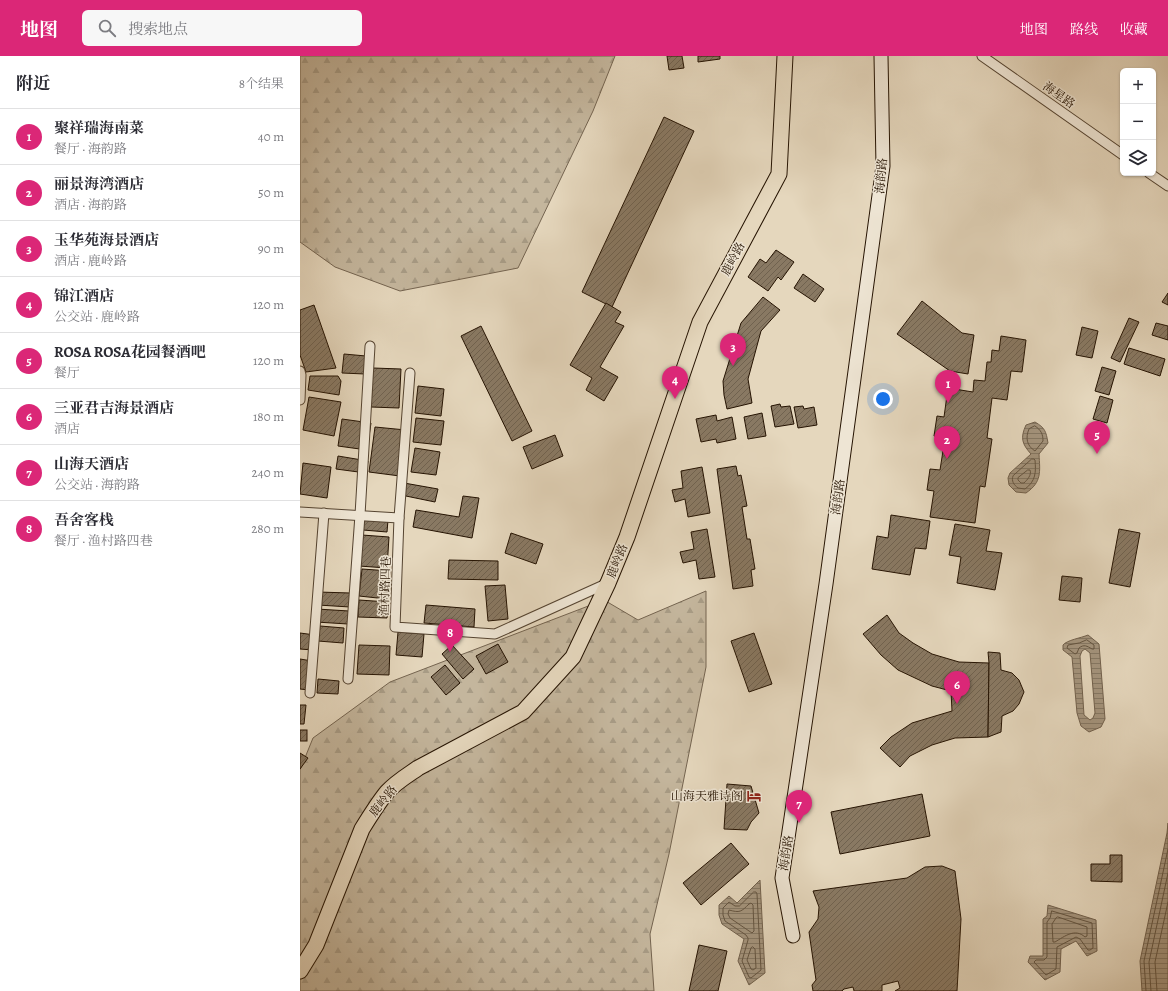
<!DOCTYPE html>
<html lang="zh">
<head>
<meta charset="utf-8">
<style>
  :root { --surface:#fff; --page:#f7f7f7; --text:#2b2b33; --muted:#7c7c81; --line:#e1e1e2; --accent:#db2777 }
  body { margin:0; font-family:Alegreya,"Noto Serif SC",serif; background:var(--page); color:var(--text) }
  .controls { position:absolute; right:12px; top:12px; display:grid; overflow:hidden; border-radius:6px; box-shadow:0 1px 3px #0004 }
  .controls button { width:36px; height:36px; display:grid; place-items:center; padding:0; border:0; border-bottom:1px solid var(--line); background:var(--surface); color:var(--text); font:20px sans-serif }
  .you { position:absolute; left:583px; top:343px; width:14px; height:14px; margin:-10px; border:3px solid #fff; border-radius:50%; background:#1a73e8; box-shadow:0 0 0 6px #1a73e833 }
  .badge { display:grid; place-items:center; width:26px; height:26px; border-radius:50%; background:var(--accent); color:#fff; font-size:13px; font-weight:700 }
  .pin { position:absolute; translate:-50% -33px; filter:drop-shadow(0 1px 2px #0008) }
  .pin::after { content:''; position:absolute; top:21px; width:14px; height:12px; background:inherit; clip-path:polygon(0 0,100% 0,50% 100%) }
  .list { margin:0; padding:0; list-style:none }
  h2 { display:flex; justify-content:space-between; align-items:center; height:52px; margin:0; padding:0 16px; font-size:17px }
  h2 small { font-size:13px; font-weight:400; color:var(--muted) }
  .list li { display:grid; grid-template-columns:26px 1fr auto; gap:12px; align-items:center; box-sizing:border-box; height:56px; padding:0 16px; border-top:1px solid var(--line) }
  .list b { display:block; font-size:15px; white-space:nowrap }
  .list p { margin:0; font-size:13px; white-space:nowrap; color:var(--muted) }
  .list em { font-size:13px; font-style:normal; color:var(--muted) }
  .icon { flex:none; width:22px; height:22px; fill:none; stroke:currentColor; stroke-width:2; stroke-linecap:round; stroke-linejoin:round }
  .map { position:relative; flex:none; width:868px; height:935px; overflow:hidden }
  header { display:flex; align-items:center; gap:24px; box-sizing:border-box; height:56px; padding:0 20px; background:var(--accent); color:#fff }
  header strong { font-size:19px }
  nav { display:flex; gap:22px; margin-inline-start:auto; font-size:14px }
  .search { width:280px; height:36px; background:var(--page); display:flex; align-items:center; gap:10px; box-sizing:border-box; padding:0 14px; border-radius:6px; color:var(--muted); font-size:15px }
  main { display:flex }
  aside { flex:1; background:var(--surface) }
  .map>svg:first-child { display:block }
</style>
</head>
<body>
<header>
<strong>地图</strong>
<div class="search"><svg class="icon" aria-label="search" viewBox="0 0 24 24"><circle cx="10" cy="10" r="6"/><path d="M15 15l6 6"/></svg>搜索地点</div>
<nav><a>地图</a><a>路线</a><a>收藏</a></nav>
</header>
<main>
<aside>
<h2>附近<small>8个结果</small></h2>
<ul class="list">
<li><span class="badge">1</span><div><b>聚祥瑞海南菜</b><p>餐厅 · 海韵路</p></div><em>40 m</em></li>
<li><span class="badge">2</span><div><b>丽景海湾酒店</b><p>酒店 · 海韵路</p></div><em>50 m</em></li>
<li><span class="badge">3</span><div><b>玉华苑海景酒店</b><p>酒店 · 鹿岭路</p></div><em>90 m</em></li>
<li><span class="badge">4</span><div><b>锦江酒店</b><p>公交站 · 鹿岭路</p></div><em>120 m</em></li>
<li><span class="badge">5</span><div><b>ROSA ROSA花园餐酒吧</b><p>餐厅</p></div><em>120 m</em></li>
<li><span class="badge">6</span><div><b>三亚君吉海景酒店</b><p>酒店</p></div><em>180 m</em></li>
<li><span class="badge">7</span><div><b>山海天酒店</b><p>公交站 · 海韵路</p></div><em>240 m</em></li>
<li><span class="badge">8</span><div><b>吾舍客栈</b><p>餐厅 · 渔村路四巷</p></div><em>280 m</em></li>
</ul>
</aside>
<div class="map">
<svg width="868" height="935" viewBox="0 0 868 935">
  <defs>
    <pattern id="forest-firs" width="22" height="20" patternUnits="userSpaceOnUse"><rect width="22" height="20" fill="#c4b69d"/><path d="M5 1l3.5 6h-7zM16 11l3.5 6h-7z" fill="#a89c86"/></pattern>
    <pattern id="water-rules" width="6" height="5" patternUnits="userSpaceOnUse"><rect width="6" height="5" fill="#a4947d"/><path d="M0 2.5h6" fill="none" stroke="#857864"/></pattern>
    <pattern id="building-hatch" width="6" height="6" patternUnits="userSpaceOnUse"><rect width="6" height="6" fill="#897963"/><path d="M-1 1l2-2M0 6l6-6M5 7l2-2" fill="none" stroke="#70624f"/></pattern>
  </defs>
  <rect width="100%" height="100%" fill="#e5d7bd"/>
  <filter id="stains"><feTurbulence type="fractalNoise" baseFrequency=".005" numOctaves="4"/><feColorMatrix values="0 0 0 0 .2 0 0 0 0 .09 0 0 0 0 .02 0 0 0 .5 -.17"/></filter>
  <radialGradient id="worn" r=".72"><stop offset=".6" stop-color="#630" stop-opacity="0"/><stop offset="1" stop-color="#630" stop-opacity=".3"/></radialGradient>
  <g fill="url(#forest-firs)" stroke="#746450">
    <polygon points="0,0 315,0 293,55 218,212 100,235 35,211 0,186"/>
    <polygon points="406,535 406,611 369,798 350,878 354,935 0,935 0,714 13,682 90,626 304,544 338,564"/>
  </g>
  <g fill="url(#water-rules)" stroke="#71604c" fill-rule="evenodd">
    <path d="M735 366C745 372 746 375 748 387L739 398C740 416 742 426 726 437L716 436 709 429 708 422 710 417 731 398C722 388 720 382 726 369Z"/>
    <path d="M788 579 799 588 805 663 801 671 789 676 781 670 777 657 772 601 763 594V589C767 584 781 582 788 579ZM785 593 790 597 795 657 793 662 790 664 784 659 780 600 782 595Z"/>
    <polygon points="868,767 868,935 842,935 840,905 867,777"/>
    <polygon points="460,824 465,917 449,929 438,905 444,883 422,868 419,859 419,849 429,840 437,847"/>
    <polygon points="748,849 796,864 797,895 787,900 776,885 761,893 760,916 745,924 728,906 730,900 743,900 743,863 747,860"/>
  </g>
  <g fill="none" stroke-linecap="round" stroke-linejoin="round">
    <g stroke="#645440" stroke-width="1">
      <path d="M735 370C741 374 743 378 743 385L735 395C727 390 725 382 729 373Z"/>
      <path d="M732 403H734L735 404C736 416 736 425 725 433L718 432C714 429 711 425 713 420Z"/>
      <path d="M728 414H730C732 419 727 424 724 427H721L718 424V422Z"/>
      <path d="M787 584 794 589V593H792C787 590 784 588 779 592L777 597 775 598 767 592 768 589 779 587Z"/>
      <polygon points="454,836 456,836 457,838 461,914 451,922 449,921 442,905 448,884 448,882 446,879 425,865 423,859 423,852 429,846 435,850 439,850"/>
      <path d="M449 848 451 847 453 849 454 875 452 877 430 862 428 858 429 854C440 857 441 856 449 848Z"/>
      <polygon points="752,855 792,867 793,892 790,894 788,894 780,883 776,881 757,891 756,913 746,919 734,906 736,904 744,904 747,901 747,866 750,862"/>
      <path d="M758 861 787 871V880L785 881C775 872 765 880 755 886H753L752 868 756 862Z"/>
      <polygon points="453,891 455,893 456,912 453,914 451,913 447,904 451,892"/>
      <polyline points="846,935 844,905 868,793"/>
      <polyline points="851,935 849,906 868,817"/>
      <polyline points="857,935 855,906 868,846"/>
    </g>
  </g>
  <g fill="url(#building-hatch)" stroke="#251302">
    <polygon points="367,0 382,0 384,12 369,14"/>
    <polygon points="398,0 420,0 420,3 398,6"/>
    <polygon points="364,61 394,75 312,251 282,236"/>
    <polygon points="476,194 494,206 481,224 478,221 468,235 448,221 460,203 466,207"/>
    <polygon points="503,218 524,233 515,246 494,232"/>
    <polygon points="868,237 868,249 862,246"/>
    <polygon points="463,241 480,254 461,275 448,323 452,347 427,353 424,339 423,325 441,267"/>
    <polygon points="622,245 662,277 674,279 668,318 650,315 597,278"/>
    <polygon points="306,247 321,256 315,266 324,270 300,311 318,321 304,345 286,334 292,322 270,309"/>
    <polygon points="14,249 36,312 6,316 0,299 0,254"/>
    <polygon points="829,262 839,266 820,306 811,302"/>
    <polygon points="856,267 868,270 868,284 852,279"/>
    <polygon points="181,270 232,375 212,385 161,280"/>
    <polygon points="782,271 798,275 792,302 776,299"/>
    <polygon points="701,280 726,284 722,316 711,315 707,344 692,342 687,382 692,383 685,431 680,430 675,467 630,461 634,435 627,434 630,413 640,414 645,382 634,380 637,360 644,361 648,332 673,336 674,324 685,325 687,306 691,306 692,294 699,295"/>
    <polygon points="829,292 865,303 860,320 824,308"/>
    <polygon points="44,298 66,300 65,318 42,317"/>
    <polygon points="802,311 816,315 809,339 795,335"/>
    <polygon points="73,312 101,313 99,352 71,351"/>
    <polygon points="10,320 38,320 41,325 39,339 8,334"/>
    <polygon points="118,330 144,333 141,360 115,357"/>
    <polygon points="800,340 813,344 807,367 793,363"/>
    <polygon points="9,341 41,346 34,380 3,374"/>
    <polygon points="480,348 481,351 490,350 494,368 475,371 471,350"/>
    <polygon points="503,350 504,353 514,351 517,369 498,372 494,351"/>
    <polygon points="462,357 466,380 448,383 444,361"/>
    <polygon points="416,359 417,365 432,361 436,383 417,387 416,383 401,386 396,363"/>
    <polygon points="116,362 144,365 141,389 113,386"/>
    <polygon points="42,363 71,367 67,394 38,390"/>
    <polygon points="75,371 106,374 100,420 69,416"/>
    <polygon points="255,379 263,400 232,413 223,391"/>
    <polygon points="115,392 140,396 136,419 111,416"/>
    <polygon points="38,400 68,405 66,417 36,413"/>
    <polygon points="3,407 31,411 27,442 0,438"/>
    <polygon points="436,410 438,420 441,419 447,450 442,451 447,483 450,483 455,513 451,514 453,530 433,533 417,413"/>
    <polygon points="402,411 410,457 388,461 385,443 375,446 372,434 383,432 381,415"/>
    <polygon points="104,427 138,433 135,446 101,439"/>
    <polygon points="163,440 179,442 172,482 113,471 116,454 159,461"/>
    <polygon points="591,459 630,465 626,493 615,492 610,519 572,513 577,480 588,482"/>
    <polygon points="64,462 88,464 87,476 63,474"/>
    <polygon points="655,468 690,474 686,495 702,497 695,534 657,527 661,501 649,499"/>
    <polygon points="407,473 415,521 399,523 396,504 383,507 380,496 394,493 391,476"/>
    <polygon points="819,473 840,477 830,531 809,527"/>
    <polygon points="211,477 243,488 236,508 205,497"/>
    <polygon points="62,479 89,481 87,512 59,510"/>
    <polygon points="149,504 198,505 198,524 148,523"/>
    <polygon points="62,513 90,515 87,543 59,540"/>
    <polygon points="762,520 782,522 780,546 759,544"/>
    <polygon points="205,529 208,563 188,565 185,530"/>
    <polygon points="18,536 50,537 50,551 18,549"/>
    <polygon points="59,544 88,546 87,562 58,561"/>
    <polygon points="126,549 175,553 174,571 124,567"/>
    <polygon points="17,553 49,555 48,568 16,566"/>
    <polygon points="587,559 599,577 613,587 632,598 659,606 689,607 688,681 655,682 632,689 610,700 600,711 580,692 591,681 612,667 652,655 651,635 632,630 598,614 581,599 563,578"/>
    <polygon points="20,570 44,572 43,587 18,585"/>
    <polygon points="98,576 124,578 122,601 96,599"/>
    <polygon points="0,577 15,579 13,594 0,593"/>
    <polygon points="454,577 472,628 449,636 431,585"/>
    <polygon points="198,588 208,606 186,618 176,600"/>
    <polygon points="59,589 90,590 89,619 57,618"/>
    <polygon points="152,589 174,613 163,623 142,598"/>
    <polygon points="688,596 700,597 701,614 712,617 719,624 724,636 719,648 713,655 702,660 701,676 688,681 689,607"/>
    <polygon points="0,603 12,605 9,634 0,633"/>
    <polygon points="145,609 160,627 146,639 131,621"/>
    <polygon points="18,623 39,625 38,638 17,637"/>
    <polygon points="0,649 6,649 4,668 0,668"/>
    <rect x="0" y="674" width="7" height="11"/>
    <polygon points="0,697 8,702 0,713"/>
    <polygon points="427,728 451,730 459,757 451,766 447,774 424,773"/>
    <polygon points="622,738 630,780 540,798 531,756"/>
    <polygon points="431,787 449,808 401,849 383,827"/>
    <polygon points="810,799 822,799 822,826 791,825 791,808 810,808"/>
    <polygon points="642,810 655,815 661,863 657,935 595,935 600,932 598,925 582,929 582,935 554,935 553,931 544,933 542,935 513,935 512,929 516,924 509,876 518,863 519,851 513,835 607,822 625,811"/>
    <polygon points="399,889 427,895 418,935 389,935"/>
  </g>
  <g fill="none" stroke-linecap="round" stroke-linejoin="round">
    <defs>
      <g id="street">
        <polyline points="682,0 823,99"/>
        <polyline points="849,117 868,130"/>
        <polyline points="0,315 1,319 0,344"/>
        <polyline points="0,456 99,462 95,571 195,578 308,527"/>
        <polyline points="99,462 110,317"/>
        <polyline points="48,623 60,459 70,290"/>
        <polyline points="10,637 24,457"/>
      </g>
      <polyline id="secondary" points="493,880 482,822 526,528 583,110 581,0"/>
      <path id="primary" d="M0 915 16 889 62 773C70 760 78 747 87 736 96 726 108 719 118 712L223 656 273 601 308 527 327 481 400 266 479 118 485 0"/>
    </defs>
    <use href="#street" stroke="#554431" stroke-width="11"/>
    <use href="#secondary" stroke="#251302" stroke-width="15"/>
    <use href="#primary" stroke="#251302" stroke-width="17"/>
    <use href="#street" stroke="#eee5d4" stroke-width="9"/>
    <use href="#secondary" stroke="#eee5d4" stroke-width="13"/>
    <use href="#primary" stroke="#e5d7bd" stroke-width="15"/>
  </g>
  <defs>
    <symbol id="hotel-bare" viewBox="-9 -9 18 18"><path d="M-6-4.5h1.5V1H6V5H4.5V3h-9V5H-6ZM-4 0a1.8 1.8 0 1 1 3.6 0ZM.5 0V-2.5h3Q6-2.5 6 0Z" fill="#8f2418" stroke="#eee5d4" stroke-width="2.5" paint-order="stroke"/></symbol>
  </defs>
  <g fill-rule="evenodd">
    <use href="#hotel-bare" x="444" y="730" width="20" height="20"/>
  </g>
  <g text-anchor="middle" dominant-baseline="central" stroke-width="3" stroke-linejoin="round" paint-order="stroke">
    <g font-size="12" fill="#251302" stroke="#eee5d4">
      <text transform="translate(759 39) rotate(35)">海星路</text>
      <text transform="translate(581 120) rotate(-85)">海韵路</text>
      <text transform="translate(433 203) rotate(-62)">鹿岭路</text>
      <text transform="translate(538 441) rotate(-82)">海韵路</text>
      <text transform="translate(317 505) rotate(-68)">鹿岭路</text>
      <text transform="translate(85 530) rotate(-88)">渔村路四巷</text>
      <text transform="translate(83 745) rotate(-51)">鹿岭路</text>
      <text transform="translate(486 797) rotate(-81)">海韵路</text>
    </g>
    <g font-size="12" fill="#251302" stroke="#eee5d4" text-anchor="end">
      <text x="443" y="740">山海天雅诗阁</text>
    </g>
  </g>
  <rect width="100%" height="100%" filter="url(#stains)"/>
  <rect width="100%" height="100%" fill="url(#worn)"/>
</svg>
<div class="controls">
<button>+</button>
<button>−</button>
<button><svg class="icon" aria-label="layers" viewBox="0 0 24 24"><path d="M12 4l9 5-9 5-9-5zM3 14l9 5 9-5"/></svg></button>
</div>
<div class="you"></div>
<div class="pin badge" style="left:648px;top:347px">1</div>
<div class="pin badge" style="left:647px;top:403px">2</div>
<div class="pin badge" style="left:433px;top:310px">3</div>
<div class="pin badge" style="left:375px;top:343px">4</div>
<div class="pin badge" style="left:797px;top:398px">5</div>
<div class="pin badge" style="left:657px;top:648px">6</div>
<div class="pin badge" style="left:499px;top:767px">7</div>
<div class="pin badge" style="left:150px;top:596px">8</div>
</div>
</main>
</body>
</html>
